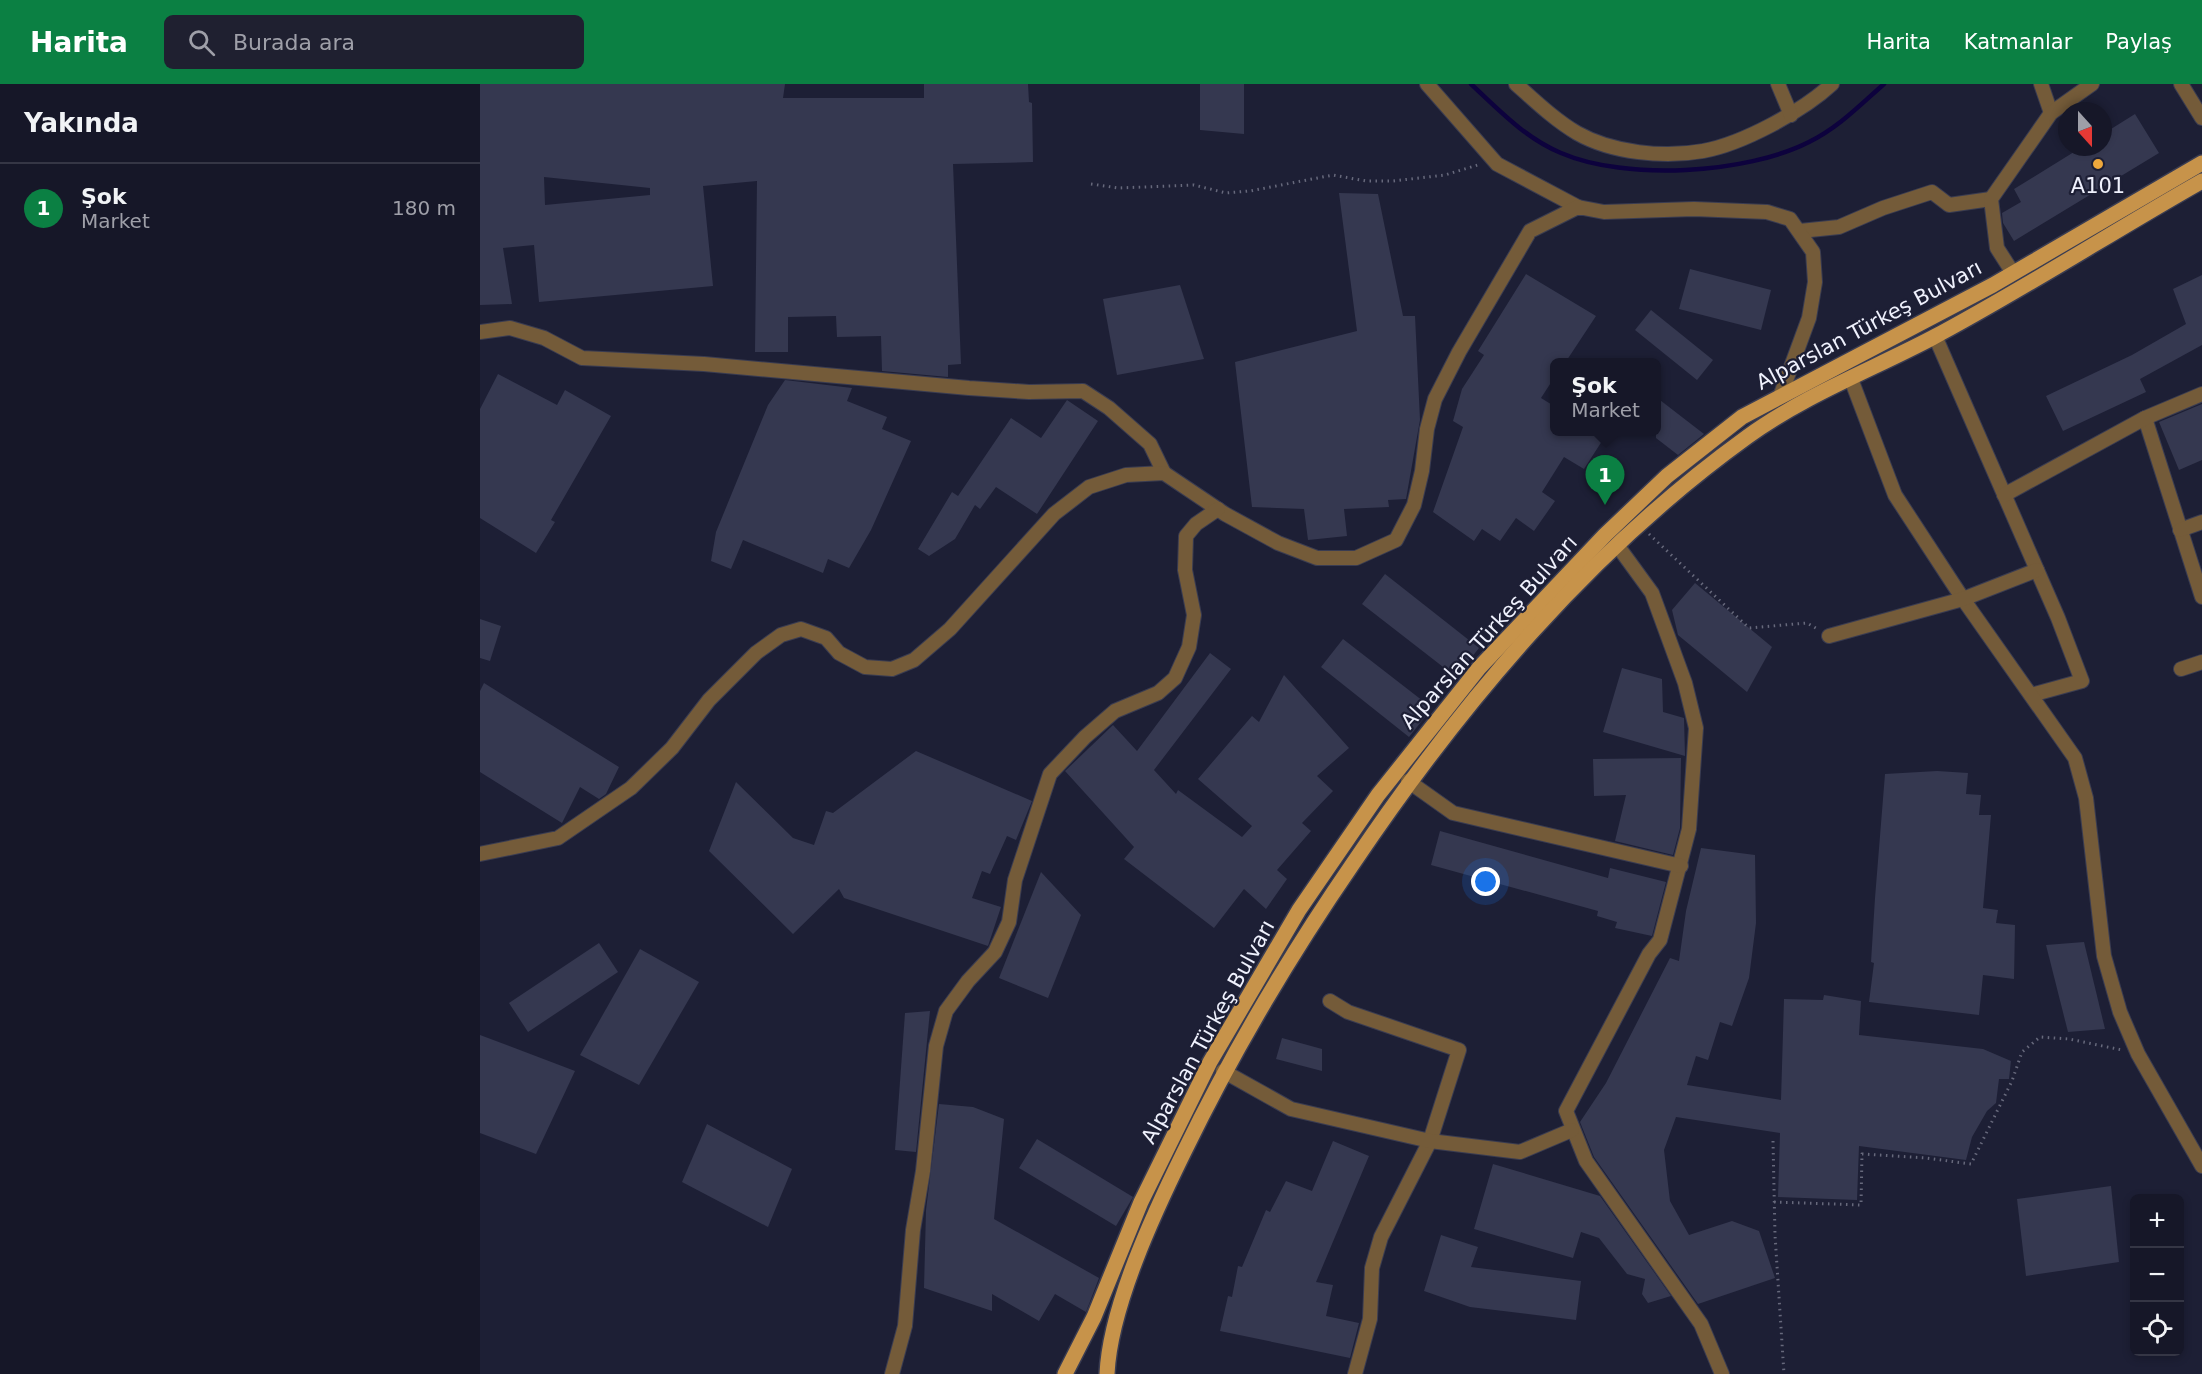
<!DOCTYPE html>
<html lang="tr">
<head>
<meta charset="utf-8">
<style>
  :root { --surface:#161728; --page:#1f2030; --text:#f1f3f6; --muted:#9e9fa8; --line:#353645; --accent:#0b8043 }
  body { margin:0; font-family:"DejaVu Sans",sans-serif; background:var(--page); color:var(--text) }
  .controls { position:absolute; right:18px; bottom:18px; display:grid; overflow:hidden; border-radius:9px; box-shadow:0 3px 9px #0003 }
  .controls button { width:54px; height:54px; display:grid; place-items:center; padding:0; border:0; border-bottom:2px solid var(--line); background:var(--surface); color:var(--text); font:30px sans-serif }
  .compass { position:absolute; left:1578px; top:18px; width:54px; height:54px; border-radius:50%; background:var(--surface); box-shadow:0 3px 9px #0003; rotate:159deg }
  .you { position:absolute; left:1006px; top:798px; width:21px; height:21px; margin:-15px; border:4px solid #fff; border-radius:50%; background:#1a73e8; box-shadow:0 0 0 9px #1a73e833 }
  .badge { display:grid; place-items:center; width:39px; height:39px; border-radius:50%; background:var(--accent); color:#fff; font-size:20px; font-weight:700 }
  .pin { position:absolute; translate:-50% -50px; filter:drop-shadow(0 2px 3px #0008) }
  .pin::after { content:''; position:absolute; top:32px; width:21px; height:18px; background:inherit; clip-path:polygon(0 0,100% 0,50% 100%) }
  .popup { position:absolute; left:1070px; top:274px; width:111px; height:78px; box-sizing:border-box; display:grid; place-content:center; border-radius:9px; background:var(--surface); filter:drop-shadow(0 2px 4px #0005); font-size:20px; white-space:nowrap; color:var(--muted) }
  .popup b { font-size:22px; color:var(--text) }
  .popup::after { content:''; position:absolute; left:50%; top:100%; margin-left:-12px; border:12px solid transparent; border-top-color:var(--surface) }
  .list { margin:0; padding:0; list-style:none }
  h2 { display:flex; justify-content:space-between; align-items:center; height:78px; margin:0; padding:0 24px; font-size:26px }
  h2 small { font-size:20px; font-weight:400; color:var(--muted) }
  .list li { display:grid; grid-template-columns:39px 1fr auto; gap:18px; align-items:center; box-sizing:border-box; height:90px; padding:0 24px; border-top:2px solid var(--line) }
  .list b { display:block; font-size:22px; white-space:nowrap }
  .list p { margin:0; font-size:20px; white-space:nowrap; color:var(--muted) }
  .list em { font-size:20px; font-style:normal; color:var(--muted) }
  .icon { flex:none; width:33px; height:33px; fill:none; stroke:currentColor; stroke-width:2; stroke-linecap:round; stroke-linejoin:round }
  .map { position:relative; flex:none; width:1722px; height:1290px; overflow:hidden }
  header { display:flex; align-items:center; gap:36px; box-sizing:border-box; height:84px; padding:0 30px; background:var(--accent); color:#fff }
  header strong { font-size:28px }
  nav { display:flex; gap:33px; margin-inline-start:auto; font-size:21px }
  .search { width:420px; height:54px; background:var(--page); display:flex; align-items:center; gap:15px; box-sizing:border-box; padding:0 21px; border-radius:9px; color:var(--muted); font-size:22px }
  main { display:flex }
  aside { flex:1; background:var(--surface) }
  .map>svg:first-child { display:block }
</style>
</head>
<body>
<header>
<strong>Harita</strong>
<div class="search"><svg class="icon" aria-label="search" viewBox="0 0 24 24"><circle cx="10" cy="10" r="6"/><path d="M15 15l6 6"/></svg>Burada ara</div>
<nav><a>Harita</a><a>Katmanlar</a><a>Paylaş</a></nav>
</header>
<main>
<aside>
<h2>Yakında<small></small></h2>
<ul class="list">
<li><span class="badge">1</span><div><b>Şok</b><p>Market</p></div><em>180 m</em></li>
</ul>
</aside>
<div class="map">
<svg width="1722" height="1290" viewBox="0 0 1722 1290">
  <rect width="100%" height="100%" fill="#1d1f35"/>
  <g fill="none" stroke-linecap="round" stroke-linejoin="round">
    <path stroke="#0d023d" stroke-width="4.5" d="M991 0C1019 26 1045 54 1081 69 1146 97 1266 90 1329 58 1358 44 1380 21 1404 0"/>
  </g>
  <g fill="#353850" fill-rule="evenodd">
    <path d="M0 0H305L303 14H444V0H548L549 18 552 19 553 78 473 80 481 280 468 281V293L402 287 401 252 357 253 356 232 308 233V268H275L277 97 223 102 233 202 59 218 54 161 23 164 32 220 0 221ZM64 93 170 104V111L65 121Z"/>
    <polygon points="720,0 764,0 764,50 720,46"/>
    <polygon points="1655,30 1679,69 1534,157 1523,139 1522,129 1541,118 1534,105 1602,63 1623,63 1623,50"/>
    <polygon points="859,109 898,110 923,232 935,232 940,336 926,415 908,416 909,423 864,425 867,452 828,456 824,425 772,423 755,278 877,247"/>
    <polygon points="1210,185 1291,206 1281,246 1199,225"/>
    <polygon points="1046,190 1116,232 1085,279 1074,279 1074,294 1061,314 1074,322 1074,348 1114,348 1124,354 1104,385 1084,373 1062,408 1075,417 1054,447 1036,434 1020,457 1002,445 994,457 953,428 983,343 973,337 982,305 1004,271 998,267"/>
    <polygon points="1722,191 1722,261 1660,295 1666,308 1583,347 1566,312 1652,271 1706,240 1693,205"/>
    <polygon points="700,201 724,275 637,291 623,215"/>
    <polygon points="1171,226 1233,276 1217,296 1155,246"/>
    <polygon points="18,290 77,321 85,306 131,332 71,436 75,438 56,469 0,434 0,325"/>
    <polygon points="305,296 372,304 367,317 407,333 402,345 431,357 391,446 369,484 348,475 343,489 263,456 251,485 231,477 236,448 288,321"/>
    <polygon points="1176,313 1224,350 1198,371 1176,354"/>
    <polygon points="587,316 618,337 557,430 516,403 500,425 495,421 475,455 449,472 438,465 472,408 478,412 531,334 561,354"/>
    <polygon points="1722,320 1722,376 1699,386 1679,338"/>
    <polygon points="905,490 999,564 976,593 882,520"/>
    <polygon points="1215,499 1292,563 1267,608 1198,551 1192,526"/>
    <polygon points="0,535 21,542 10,577 0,574"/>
    <polygon points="863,555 952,624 929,653 841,583"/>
    <polygon points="730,569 751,585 674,686 696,710 698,706 762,753 772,742 718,695 772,632 779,638 804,591 869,664 837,692 853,707 822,739 831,747 797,786 807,795 786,825 764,805 734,844 644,775 654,763 585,687 633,641 657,667"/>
    <polygon points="1142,584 1182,595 1183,628 1204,634 1205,672 1123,648"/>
    <polygon points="4,599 139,683 126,710 119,715 100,703 82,739 0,688 0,607"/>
    <polygon points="436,667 552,717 536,756 527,752 510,790 502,787 492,814 521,823 508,862 364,814 359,805 313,850 229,767 256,698 313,754 334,761 346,727 353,729"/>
    <polygon points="1201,674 1200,744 1193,771 1135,757 1146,711 1114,712 1113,675"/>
    <polygon points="1457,687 1488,689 1486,710 1501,711 1499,731 1511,731 1503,824 1518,826 1516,839 1535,841 1534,895 1503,891 1499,931 1389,918 1394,879 1391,878 1395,814 1405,690"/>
    <polygon points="960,747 1128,794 1130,784 1186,798 1172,852 1135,844 1137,838 1117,832 1118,827 951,781"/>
    <polygon points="1221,764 1275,771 1276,839 1269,894 1252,942 1240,938 1228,976 1216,972 1207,1001 1301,1016 1304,915 1343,916 1344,911 1381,917 1379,951 1503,965 1531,977 1529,995 1519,995 1516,1019 1507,1027 1492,1053 1486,1076 1379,1062 1377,1116 1298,1113 1300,1049 1196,1033 1184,1066 1190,1117 1209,1151 1252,1137 1279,1147 1295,1194 1218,1220 1114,1073 1100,1038 1126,999 1190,874 1199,877 1206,827"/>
    <polygon points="561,788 601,831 568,914 519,894"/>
    <polygon points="1604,858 1625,945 1588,948 1566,861"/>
    <polygon points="119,859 138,888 48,948 29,919"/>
    <polygon points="160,865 219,898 159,1001 100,971"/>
    <polygon points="450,927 436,1068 415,1066 425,929"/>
    <polygon points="0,951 95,987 56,1070 0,1049"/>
    <polygon points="802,954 842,965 842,987 796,975"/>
    <polygon points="459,1020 493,1023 524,1035 514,1135 619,1194 606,1228 575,1210 559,1237 512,1210 512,1227 444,1204 446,1126"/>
    <polygon points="227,1040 312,1085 288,1143 202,1098"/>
    <polygon points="557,1055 653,1113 636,1142 539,1084"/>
    <polygon points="853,1057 889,1072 836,1198 853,1201 846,1232 879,1239 870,1274 740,1247 748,1212 752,1213 758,1182 762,1183 786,1126 790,1128 806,1097 832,1107"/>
    <polygon points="1013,1080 1120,1112 1191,1212 1168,1219 1162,1210 1165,1195 1147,1190 1119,1154 1101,1148 1093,1174 994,1145"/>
    <polygon points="1631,1102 1639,1178 1546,1192 1537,1115"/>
    <polygon points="961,1151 998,1163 991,1183 1101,1197 1096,1236 990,1223 944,1207"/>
  </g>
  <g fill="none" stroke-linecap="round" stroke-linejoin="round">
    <defs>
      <g id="street">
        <polyline points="947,0 1017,80 1098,123"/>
        <path d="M1036 0C1055 17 1075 36 1097 49 1132 69 1184 74 1223 67 1262 60 1323 27 1352 0"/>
        <polyline points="1298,0 1311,31"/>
        <polyline points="1561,0 1571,29"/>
        <polyline points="1701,0 1722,34"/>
        <polyline points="1320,147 1359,143 1403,124 1452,108 1469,121 1511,115"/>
        <polyline points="1533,189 1517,164 1511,115 1571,29 1612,0"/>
        <polyline points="0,248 30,244 64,254 102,274 224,280 489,304 549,308 603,307 629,324 670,360 684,389"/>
        <polyline points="1455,252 1578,534 1602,597 1551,611"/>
        <polyline points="1371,295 1415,411 1483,515 1595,674 1606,714 1624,872 1640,928 1658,970 1722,1082"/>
        <polyline points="1665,334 1722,513"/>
        <polyline points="1524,411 1665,334 1722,310"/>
        <polyline points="1700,446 1722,438"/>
        <polyline points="1137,461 1172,509 1205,599 1216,644 1209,745 1180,856 1169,870 1086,1027 1106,1077 1221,1240 1242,1290"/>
        <polyline points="1349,552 1483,515 1557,486"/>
        <polyline points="1701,585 1722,578"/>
        <polyline points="928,697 973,729 1201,782"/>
        <polyline points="0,770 78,754 151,704 192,664 229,616 276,569 301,551 321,545 346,554 359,569 385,583 412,585 434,576 470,545 574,430 609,403 646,391 684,389 745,430 798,459 837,474 876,474 916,456 934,421 942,387 947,345 955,315 979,268 1050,147 1098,123 1124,128 1214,125 1287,128 1310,135 1333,168 1335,198 1329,234 1301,310"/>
        <polyline points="850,917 868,928 979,966 950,1057 901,1153 892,1184 890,1235 875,1290"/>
        <polyline points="743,987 811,1025 950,1057 1040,1068 1092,1046"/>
        <polyline points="412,1290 425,1242 433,1146 443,1087 456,962 466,927 488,897 515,868 529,838 535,796 570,690 605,653 635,627 678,609 695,594 709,563 714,531 705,486 706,452 716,440 738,425"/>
      </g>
      <g id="primary">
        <polyline points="585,1290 614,1233 661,1118 730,978 819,826 898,711 999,584 1125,451 1187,392 1262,333 1513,201 1722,79"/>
        <path d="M627 1290C630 1223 674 1129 704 1068 753 967 810 871 874 778 982 618 1109 467 1267 353 1323 312 1391 286 1452 254 1544 205 1632 148 1722 97"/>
      </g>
    </defs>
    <use href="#street" stroke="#3a3c51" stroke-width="16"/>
    <use href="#primary" stroke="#3a3c51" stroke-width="18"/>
    <g stroke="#67697c" stroke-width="3" stroke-dasharray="1.5 4.5" stroke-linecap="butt">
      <polyline points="611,100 638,104 714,101 746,109 770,107 853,91 886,97 913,97 965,91 1001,80"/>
      <polyline points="1169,450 1269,544 1327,539 1339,546"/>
      <polyline points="1293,1057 1295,1151 1304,1290"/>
      <polyline points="1294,1118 1381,1121 1382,1070 1446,1074 1491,1080 1532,997 1542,968 1560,953 1589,955 1642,966"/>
    </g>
    <use href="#street" stroke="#745b39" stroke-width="14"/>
    <use href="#primary" stroke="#c7934a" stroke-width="15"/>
  </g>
  <circle fill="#eea83c" stroke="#1d1f35" stroke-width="2" cx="1618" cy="80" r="6"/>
  <g text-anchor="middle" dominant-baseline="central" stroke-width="4.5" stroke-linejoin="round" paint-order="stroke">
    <g font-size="21" fill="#eff1fd" stroke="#1d1f35">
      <text x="1618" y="102">A101</text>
    </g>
    <g font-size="21" fill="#eff1fd" stroke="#1d1f35">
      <text transform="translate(1389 241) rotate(-28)">Alparslan Türkeş Bulvarı</text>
      <text transform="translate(1009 548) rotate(-48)">Alparslan Türkeş Bulvarı</text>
      <text transform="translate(728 948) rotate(-61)">Alparslan Türkeş Bulvarı</text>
    </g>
  </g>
</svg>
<div class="controls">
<button>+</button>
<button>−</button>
<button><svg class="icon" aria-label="locate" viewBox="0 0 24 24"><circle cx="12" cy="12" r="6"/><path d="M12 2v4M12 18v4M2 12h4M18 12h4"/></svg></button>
</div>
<svg class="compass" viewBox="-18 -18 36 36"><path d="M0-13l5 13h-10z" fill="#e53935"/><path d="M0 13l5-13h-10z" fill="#9e9fa8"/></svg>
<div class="you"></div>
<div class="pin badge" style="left:1125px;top:421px">1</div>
<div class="popup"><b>Şok</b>Market</div>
</div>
</main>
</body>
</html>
